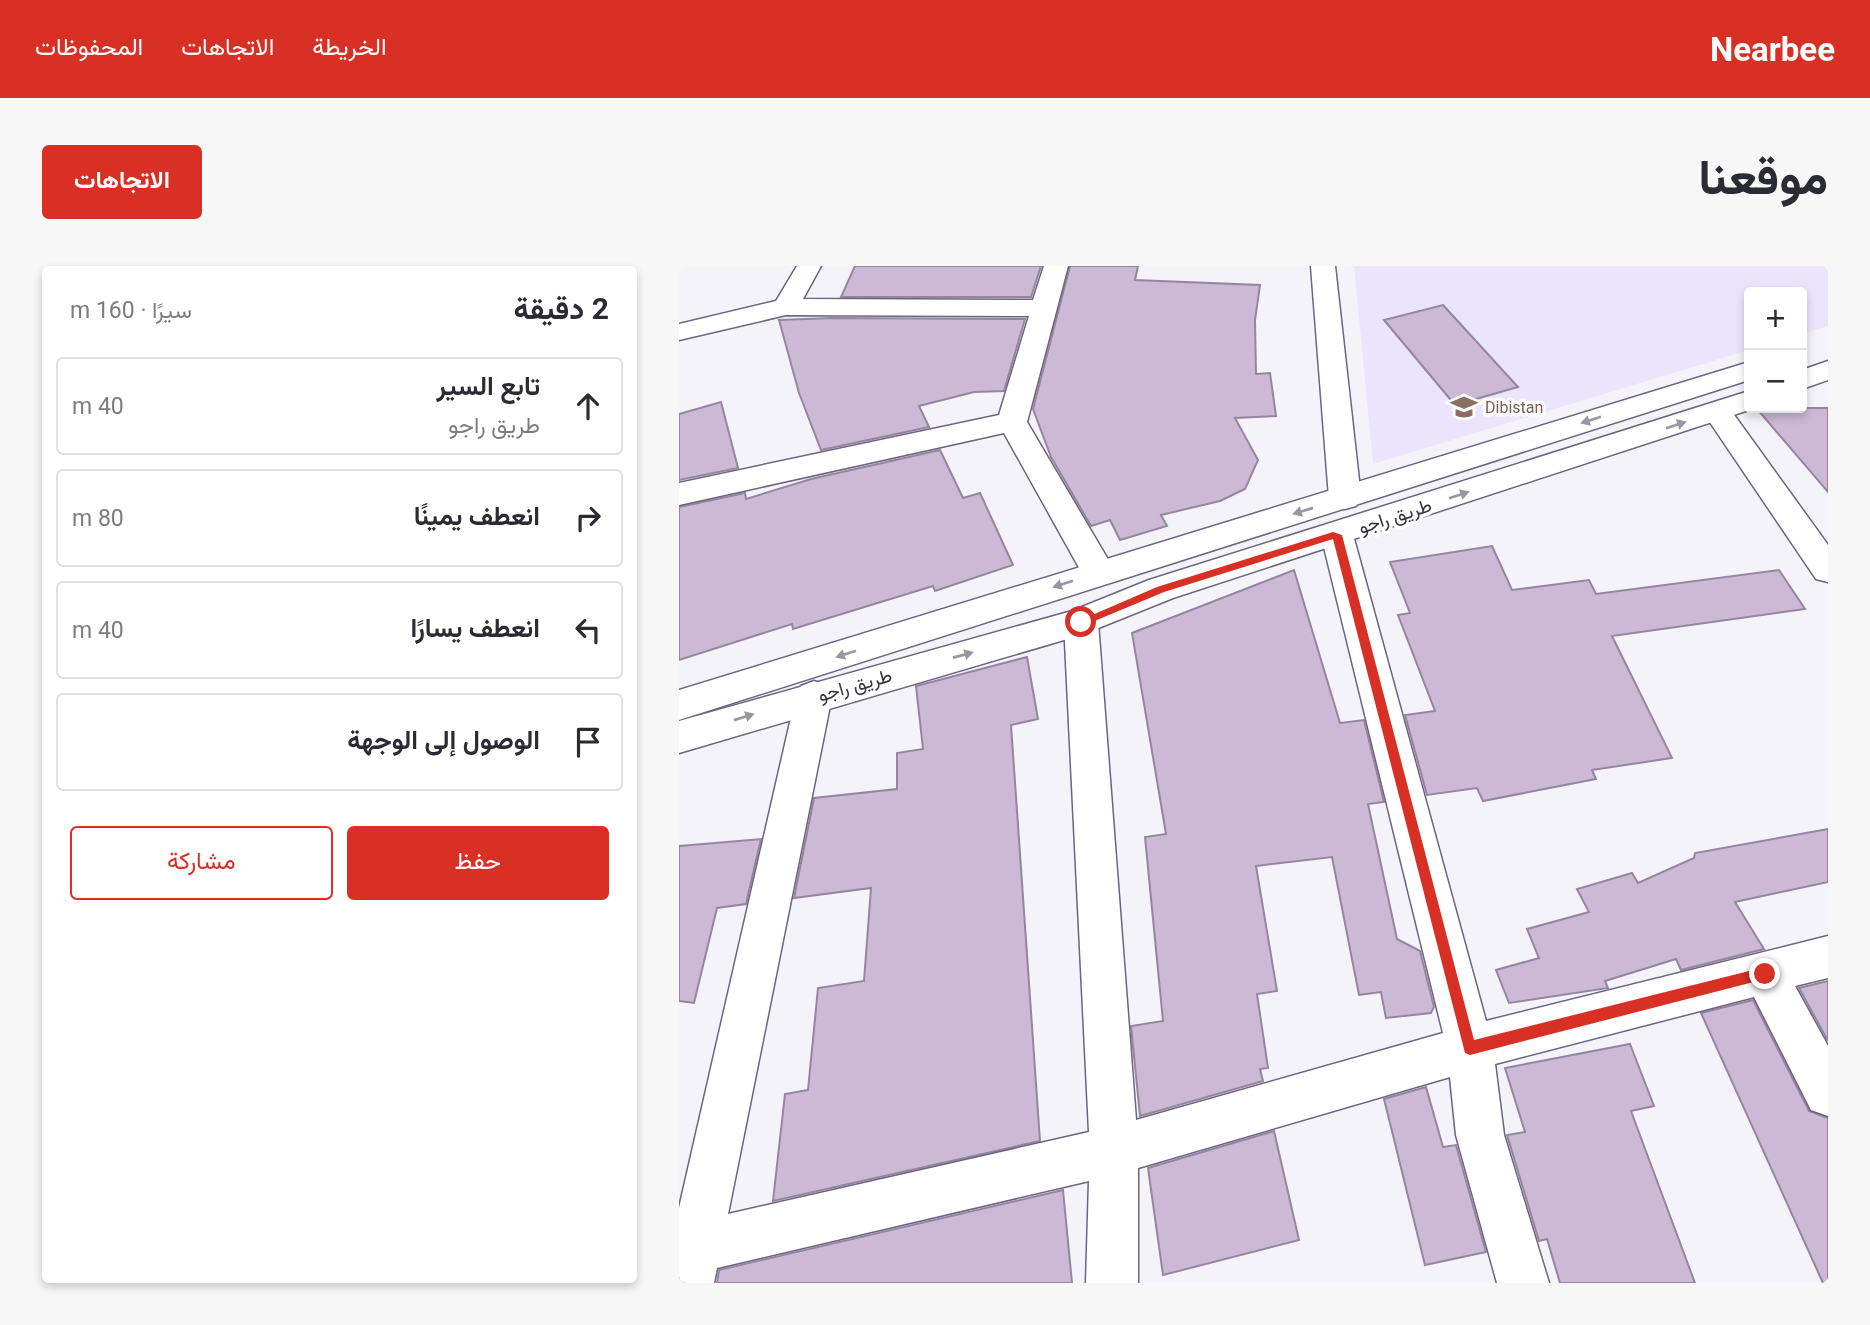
<!DOCTYPE html>
<html lang="ar">
<head>
<meta charset="utf-8">
<style>
  :root { --surface:#fff; --page:#f7f7f7; --text:#2b2b33; --muted:#7c7c81; --line:#e1e1e2; --accent:#d93025 }
  body { margin:0; font-family:Roboto,Vazirmatn,sans-serif; background:var(--page); color:var(--text); direction:rtl }
  .controls { position:absolute; right:21px; top:21px; display:grid; overflow:hidden; border-radius:7px; box-shadow:0 4px 10px #0003 }
  .controls button { width:63px; height:63px; display:grid; place-items:center; padding:0; border:0; border-bottom:2px solid var(--line); background:var(--surface); color:var(--text); font:35px sans-serif }
  .stop { position:absolute; width:21px; height:21px; margin:-16px; border:5px solid #d93025; border-radius:50%; background:#fff }
  .stop.end { background:#d93025; border-color:#fff; box-shadow:0 2px 7px #0008 }
  .list { margin:0; padding:0; list-style:none }
  h2 { display:flex; justify-content:space-between; align-items:center; height:91px; margin:0; padding:0 28px; font-size:30px }
  h2 small { font-size:23px; font-weight:400; color:var(--muted) }
  .list li { display:grid; grid-template-columns:46px 1fr auto; gap:21px; align-items:center; box-sizing:border-box; height:98px; margin:0 14px 14px; padding:0 14px; border:2px solid var(--line); border-radius:7px }
  .list b { display:block; font-size:26px; white-space:nowrap }
  .list p { margin:0; font-size:23px; white-space:nowrap; color:var(--muted) }
  .list em { font-size:23px; font-style:normal; color:var(--muted) }
  .actions { display:flex; gap:14px; padding:21px 28px }
  .actions a { flex:1; padding:16px 0; border:2px solid var(--accent); border-radius:7px; text-align:center; font-size:24px; color:var(--accent) }
  .actions .main { background:var(--accent); color:#fff }
  .icon { flex:none; width:38px; height:38px; fill:none; stroke:currentColor; stroke-width:2; stroke-linecap:round; stroke-linejoin:round }
  .map { position:relative; flex:none; width:1149px; height:1017px; overflow:hidden; direction:ltr; border-radius:7px }
  header { display:flex; align-items:center; gap:42px; box-sizing:border-box; height:98px; padding:0 35px; background:var(--accent); color:#fff }
  header strong { font-size:33px }
  nav { display:flex; gap:38px; margin-inline-start:auto; font-size:24px }
  .intro { display:flex; align-items:center; justify-content:space-between; box-sizing:border-box; height:168px; padding:0 42px }
  h1 { margin:0; font-size:49px }
  .button { padding:18px 32px; border-radius:7px; background:var(--accent); color:#fff; font-size:24px; font-weight:700 }
  main { display:flex; gap:42px; padding:0 42px }
  aside { flex:1; background:var(--surface); border-radius:7px; box-shadow:0 4px 10px #0003 }
  .map>svg:first-child { display:block }
</style>
</head>
<body>
<header>
<strong>Nearbee</strong>
<nav><a>الخريطة</a><a>الاتجاهات</a><a>المحفوظات</a></nav>
</header>
<div class="intro"><h1>موقعنا</h1><a class="button">الاتجاهات</a></div>
<main>
<div class="map">
<svg width="1149" height="1017" viewBox="0 0 1149 1017">
  <rect width="100%" height="100%" fill="#f5f3fa"/>
  <polygon fill="#eae5fd" points="675,0 1149,0 1149,60 1123,68 1123,26 1070,26 1070,84 694,198"/>
  <g fill="#ccb9d5" stroke="#96859f" stroke-width="2">
    <polygon points="176,0 362,0 352,31 162,31"/>
    <polygon points="391,0 459,0 456,14 581,19 576,54 577,108 591,107 597,150 556,152 579,194 566,223 541,235 482,249 488,260 441,274 431,254 412,260 372,191 354,143"/>
    <polygon points="764,39 839,121 776,139 705,54"/>
    <polygon points="153,52 346,53 325,125 295,126 240,140 250,161 142,184 120,127 100,54"/>
    <polygon points="42,136 59,202 0,214 0,148"/>
    <polygon points="1123,142 1149,142 1149,226 1078,143"/>
    <polygon points="261,184 284,232 301,227 334,299 256,325 254,320 114,363 113,358 0,394 0,241 66,227 67,233 132,213"/>
    <polygon points="813,280 833,324 910,314 917,328 1100,304 1126,343 933,370 993,492 913,504 917,513 804,535 798,522 748,529 726,449 756,445 719,349 731,347 711,296"/>
    <polygon points="615,304 661,457 685,454 705,536 689,538 718,673 741,685 755,741 752,747 707,752 702,726 680,729 653,591 577,600 598,725 578,728 589,802 581,803 584,815 461,850 452,760 484,755 466,571 487,568 453,367"/>
    <polygon points="348,391 359,453 332,459 361,875 94,935 106,828 129,824 139,722 185,715 192,622 115,632 135,532 218,523 218,487 244,483 237,420"/>
    <polygon points="1149,563 1149,616 1056,636 1085,683 1002,704 997,693 926,715 929,722 830,737 817,704 860,692 848,663 910,646 898,623 953,607 959,617 1015,592 1016,587"/>
    <polygon points="82,573 67,638 38,642 15,737 0,735 0,580"/>
    <polygon points="1149,715 1149,775 1120,722"/>
    <polygon points="1074,734 1130,845 1149,852 1149,1017 1144,1017 1022,747"/>
    <polygon points="951,778 975,840 952,845 1016,1017 881,1017 868,973 860,975 828,869 846,866 826,802"/>
    <polygon points="747,821 764,881 777,879 807,986 746,999 705,833"/>
    <polygon points="595,865 620,974 484,1009 469,902"/>
    <polygon points="384,924 393,1017 38,1017 40,1004"/>
  </g>
  <g fill="none" stroke-linecap="round" stroke-linejoin="round">
    <defs>
      <g id="minor">
        <polygon points="118,0 142,0 124,33 354,34 365,0 389,0 348,156 437,307 432,316 420,319 408,316 325,167 0,239 0,217 320,149 350,50 107,49 0,74 0,58 97,35"/>
        <polygon points="632,0 656,0 682,232 677,240 666,243 655,240 650,232"/>
        <polygon points="1038,137 1048,139 1149,279 1149,316 1137,313 1024,146 1028,139"/>
        <polygon points="658,258 669,261 674,269 807,755 1149,670 1149,712 1116,720 1149,780 1149,850 1132,844 1075,731 816,798 825,869 870,1017 818,1017 777,869 771,811 459,902 459,1017 407,1017 410,915 38,1002 35,1017 0,1017 0,942 117,430 122,420 135,415 148,420 153,430 49,948 410,866 385,356 390,347 402,343 414,347 419,356 457,854 764,767 642,269 647,261"/>
      </g>
      <g id="major">
        <polygon points="1149,95 1149,114 1123,123 1123,104"/>
        <polygon points="1070,96 1070,114 0,454 0,424"/>
        <polygon points="1070,125 1070,142 1076,142 494,332 402,369 0,487 0,455 393,345 470,314"/>
      </g>
    </defs>
    <use href="#minor" stroke="#6b6580" stroke-width="3"/>
    <use href="#major" stroke="#6b6580" stroke-width="3"/>
    <use href="#minor" fill="#fff" fill-rule="evenodd"/>
    <use href="#major" fill="#fff" fill-rule="evenodd"/>
  </g>
  <defs><path id="oneway-solid" d="M-6-.8H1V-3.2L6.5 0L1 3.2V.8H-6Z" transform="scale(1.75)"/></defs>
  <g fill="#9a989e">
    <use href="#oneway-solid" transform="translate(912 154) rotate(162)"/>
    <use href="#oneway-solid" transform="translate(997 159) rotate(-18)"/>
    <use href="#oneway-solid" transform="translate(780 229) rotate(-18)"/>
    <use href="#oneway-solid" transform="translate(624 245) rotate(163)"/>
    <use href="#oneway-solid" transform="translate(384 318) rotate(162)"/>
    <use href="#oneway-solid" transform="translate(167 388) rotate(162)"/>
    <use href="#oneway-solid" transform="translate(284 389) rotate(-15)"/>
    <use href="#oneway-solid" transform="translate(65 451) rotate(-17)"/>
  </g>
  <polygon fill="#d93025" points="654,266 663,269 795,774 1086,701 1090,703 1090,712 791,789 786,787 654,273 485,326 406,359 397,356 478,321"/>
  <defs>
    <symbol id="school-bare" viewBox="-9 -9 18 18"><path d="M0-5L7-2L0 1L-7-2ZM-4 1L0 2.5L4 1V4Q0 6-4 4Z" fill="#8d6e63" stroke="#fff" stroke-width="2.5" paint-order="stroke"/></symbol>
  </defs>
  <g fill-rule="evenodd">
    <use href="#school-bare" x="766" y="122" width="38" height="38"/>
  </g>
  <g text-anchor="middle" dominant-baseline="central" stroke-width="7" stroke-linejoin="round" paint-order="stroke">
    <g font-size="16" fill="#785e54" stroke="#fff" text-anchor="start">
      <text x="806" y="141">Dibistan</text>
    </g>
    <g font-size="19" fill="#34323e" stroke="#fff">
      <text transform="translate(716 250) rotate(-18)">طريق راجو</text>
      <text transform="translate(176 419) rotate(-16)">طريق راجو</text>
    </g>
  </g>
</svg>
<div class="controls">
<button>+</button>
<button>−</button>
</div>
<div class="stop" style="left:402px;top:356px"></div>
<div class="stop end" style="left:1086px;top:708px"></div>
</div>
<aside>
<h2>2 دقيقة<small>سيرًا · 160 m</small></h2>
<ul class="list">
<li><svg class="icon" aria-label="ahead" viewBox="0 0 24 24"><path d="M12 20V5M6 11l6-6 6 6"/></svg><div><b>تابع السير</b><p>طريق راجو</p></div><em>40 m</em></li>
<li><svg class="icon" aria-label="right" viewBox="0 0 24 24"><path d="M7 20v-9h11M14 6l5 5-5 5"/></svg><div><b>انعطف يمينًا</b></div><em>80 m</em></li>
<li><svg class="icon" aria-label="left" viewBox="0 0 24 24"><path d="M17 20v-9H6M10 6l-5 5 5 5"/></svg><div><b>انعطف يسارًا</b></div><em>40 m</em></li>
<li><svg class="icon" aria-label="arrive" viewBox="0 0 24 24"><path d="M6 21V4h12l-3 4 3 4H6"/></svg><div><b>الوصول إلى الوجهة</b></div></li>
</ul>
<div class="actions"><a class="main">حفظ</a><a>مشاركة</a></div>
</aside>
</main>
</body>
</html>
